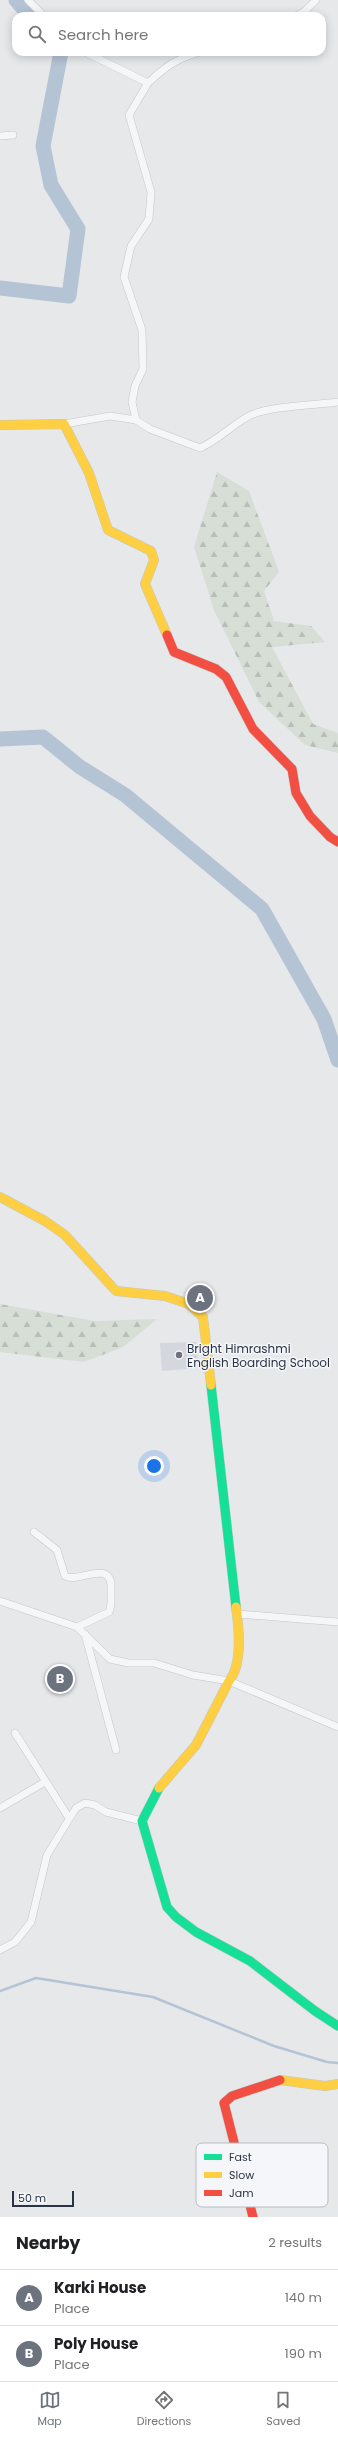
<!DOCTYPE html>
<html lang="en">
<head>
<meta charset="utf-8">
<style>
  :root { --surface:#fff; --page:#f2f2f2; --text:#202124; --muted:#757577; --line:#e0e0e0; --accent:#6c737f }
  body { margin:0; font-family:Poppins,sans-serif; background:var(--page); color:var(--text) }
  .scale { position:absolute; left:12px; bottom:10px; width:62px; box-sizing:border-box; padding-left:4px; border:2px solid #2b3445; border-top:0; font-size:11px; line-height:14px; white-space:nowrap; color:#2b3445; -webkit-text-stroke:3px #f4f6f9; paint-order:stroke }
  .you { position:absolute; left:154px; top:1466px; width:14px; height:14px; margin:-10px; border:3px solid #fff; border-radius:50%; background:#1a73e8; box-shadow:0 0 0 6px #1a73e833 }
  .badge { display:grid; place-items:center; width:26px; height:26px; border-radius:50%; background:var(--accent); color:#fff; font-size:13px; font-weight:700 }
  .pin { position:absolute; translate:-50% -50%; border:2px solid #fff; box-shadow:0 1px 4px #0006 }
  .list { margin:0; padding:0; list-style:none }
  h2 { display:flex; justify-content:space-between; align-items:center; height:52px; margin:0; padding:0 16px; font-size:17px }
  h2 small { font-size:13px; font-weight:400; color:var(--muted) }
  .list li { display:grid; grid-template-columns:26px 1fr auto; gap:12px; align-items:center; box-sizing:border-box; height:56px; padding:0 16px; border-top:1px solid var(--line) }
  .list b { display:block; font-size:15px; white-space:nowrap }
  .list p { margin:0; font-size:13px; white-space:nowrap; color:var(--muted) }
  .list em { font-size:13px; font-style:normal; color:var(--muted) }
  .icon { flex:none; width:22px; height:22px; fill:none; stroke:currentColor; stroke-width:2; stroke-linecap:round; stroke-linejoin:round }
  .map { position:relative; flex:none; width:338px; height:2217px; overflow:hidden }
  .search { position:absolute; background:var(--surface); box-shadow:0 2px 10px #0003; left:12px; right:12px; top:12px; height:44px; display:flex; align-items:center; gap:10px; box-sizing:border-box; padding:0 14px; border-radius:12px; color:var(--muted); font-size:15px }
  .sheet { height:164px; background:var(--surface) }
  nav { display:flex; justify-content:space-around; align-items:center; box-sizing:border-box; height:56px; border-top:1px solid var(--line); background:var(--surface); font-size:11px; color:var(--muted) }
  nav a { display:grid; justify-items:center; gap:2px }
  nav .on { color:var(--accent) }
  .map>svg:first-child { display:block }
</style>
</head>
<body>
<div class="map">
<svg width="338" height="2217" viewBox="0 0 338 2217">
  <defs>
    <pattern id="forest-firs" width="22" height="20" patternUnits="userSpaceOnUse"><rect width="22" height="20" fill="#d6ded6"/><path d="M5 1l3.5 6h-7zM16 11l3.5 6h-7z" fill="#b8bfb9"/></pattern>
  </defs>
  <rect width="100%" height="100%" fill="#e6e8ea"/>
  <polygon fill="#d4d7dd" points="196,1342 199,1368 162,1371 160,1343"/>
  <g fill="url(#forest-firs)">
    <polygon points="217,472 249,491 279,572 264,591 274,621 311,626 325,642 272,647 313,724 338,733 338,753 305,745 259,702 214,610 194,547"/>
    <polygon points="0,1304 94,1321 157,1319 123,1347 84,1362 0,1352"/>
  </g>
  <g fill="none" stroke-linecap="round" stroke-linejoin="round">
    <polyline stroke="#b4c4d5" stroke-width="2.5" points="0,1991 36,1978 153,1997 274,2046 327,2062 338,2063"/>
    <g stroke="#b4c4d5" stroke-width="15">
      <polyline points="16,0 30,16"/>
      <polyline points="0,288 69,296 78,229 51,185 43,146 61,52"/>
      <polyline points="0,739 43,737 80,767 125,795 262,909 324,1019 338,1060"/>
    </g>
    <defs>
      <g id="street">
        <polyline points="28,0 44,16"/>
        <polyline points="296,16 305,11 316,0"/>
        <polyline points="85,52 148,83 129,115 151,192 149,219 131,246 124,277 142,330 143,369 135,386 132,402 136,420"/>
        <path d="M148 83C166 66 176 59 200 52"/>
        <polyline points="0,136 13,135"/>
        <path d="M64 424 110 416 136 420 150 429 200 448C218 440 232 425 249 416 268 406 315 405 338 402"/>
        <path d="M34 1532 57 1550 65 1576C78 1584 113 1557 111 1590 111 1597 112 1605 109 1612L77 1627"/>
        <polyline points="0,1601 77,1627 110,1659 128,1663 154,1663 193,1675 229,1681 338,1727"/>
        <polyline points="237,1614 338,1622"/>
        <polyline points="85,1634 116,1750"/>
        <polyline points="15,1733 69,1818"/>
        <polyline points="0,1808 45,1782"/>
        <polyline points="0,1950 15,1942 31,1922 47,1855 76,1808 85,1803 95,1805 106,1812 142,1821"/>
      </g>
      <g id="fast">
        <polyline points="211,1385 236,1607"/>
        <polyline points="159,1788 142,1821 167,1907 176,1917 196,1932 250,1961 315,2011 338,2026"/>
      </g>
      <g id="slow">
        <polyline points="0,425 64,424 89,473 108,530 151,551 154,560 145,584 167,635"/>
        <polyline points="0,1197 45,1221 65,1235 116,1291 165,1296 189,1304 203,1317 211,1385"/>
        <path d="M159 1788 196 1745 229 1681C243 1664 239 1628 236 1607"/>
        <polyline points="280,2080 325,2086 338,2084"/>
      </g>
      <g id="jam">
        <polyline points="167,635 174,652 216,669 226,677 253,729 292,769 296,793 310,816 330,837 338,842"/>
        <polyline points="253,2217 224,2103 232,2096 280,2080"/>
      </g>
    </defs>
    <use href="#street" stroke="#c4c6c8" stroke-width="8"/>
    <use href="#fast" stroke="#c4c6c8" stroke-width="10"/>
    <use href="#slow" stroke="#c4c6c8" stroke-width="10"/>
    <use href="#jam" stroke="#c4c6c8" stroke-width="10"/>
    <use href="#street" stroke="#f5f6f7" stroke-width="7"/>
    <use href="#fast" stroke="#16e098" stroke-width="9"/>
    <use href="#slow" stroke="#ffcf43" stroke-width="9"/>
    <use href="#jam" stroke="#f24e42" stroke-width="9"/>
  </g>
  <circle fill="#6c737f" stroke="#f4f6f9" stroke-width="1.5" cx="179" cy="1355" r="4"/>
  <g text-anchor="middle" dominant-baseline="central" stroke-width="3" stroke-linejoin="round" paint-order="stroke">
    <g font-size="12" fill="#2b3445" stroke="#f4f6f9" text-anchor="start">
      <text x="187" y="1348">Bright Himrashmi<tspan x="187" dy="14">English Boarding School</tspan></text>
    </g>
  </g>
  <rect x="196" y="2143" width="132" height="64" rx="6" fill="#f4f6f9" stroke="#b8bcc3" stroke-width="1"/>
  <rect x="204" y="2154" width="18" height="6" fill="#16e098"/>
  <rect x="204" y="2172" width="18" height="6" fill="#ffcf43"/>
  <rect x="204" y="2190" width="18" height="6" fill="#f24e42"/>
  <g font-size="11" fill="#2b3445">
    <text x="229" y="2161">Fast</text>
    <text x="229" y="2179">Slow</text>
    <text x="229" y="2197">Jam</text>
  </g>
</svg>
<div class="scale">50 m</div>
<div class="you"></div>
<div class="pin badge" style="left:200px;top:1298px">A</div>
<div class="pin badge" style="left:60px;top:1679px">B</div>
<div class="search"><svg class="icon" aria-label="search" viewBox="0 0 24 24"><circle cx="10" cy="10" r="6"/><path d="M15 15l6 6"/></svg>Search here</div>
</div>
<section class="sheet">
<h2>Nearby<small>2 results</small></h2>
<ul class="list">
<li><span class="badge">A</span><div><b>Karki House</b><p>Place</p></div><em>140 m</em></li>
<li><span class="badge">B</span><div><b>Poly House</b><p>Place</p></div><em>190 m</em></li>
</ul>
</section>
<nav>
<a class="on"><svg class="icon" aria-label="map" viewBox="0 0 24 24"><path d="M3 6l6-2 6 2 6-2v14l-6 2-6-2-6 2zM9 4v14M15 6v14"/></svg>Map</a>
<a><svg class="icon" aria-label="directions" viewBox="0 0 24 24"><path d="M12 3l9 9-9 9-9-9zM9 14v-3h6M13 9l2 2-2 2"/></svg>Directions</a>
<a><svg class="icon" aria-label="saved" viewBox="0 0 24 24"><path d="M7 4h10v16l-5-4-5 4z"/></svg>Saved</a>
</nav>
</body>
</html>
